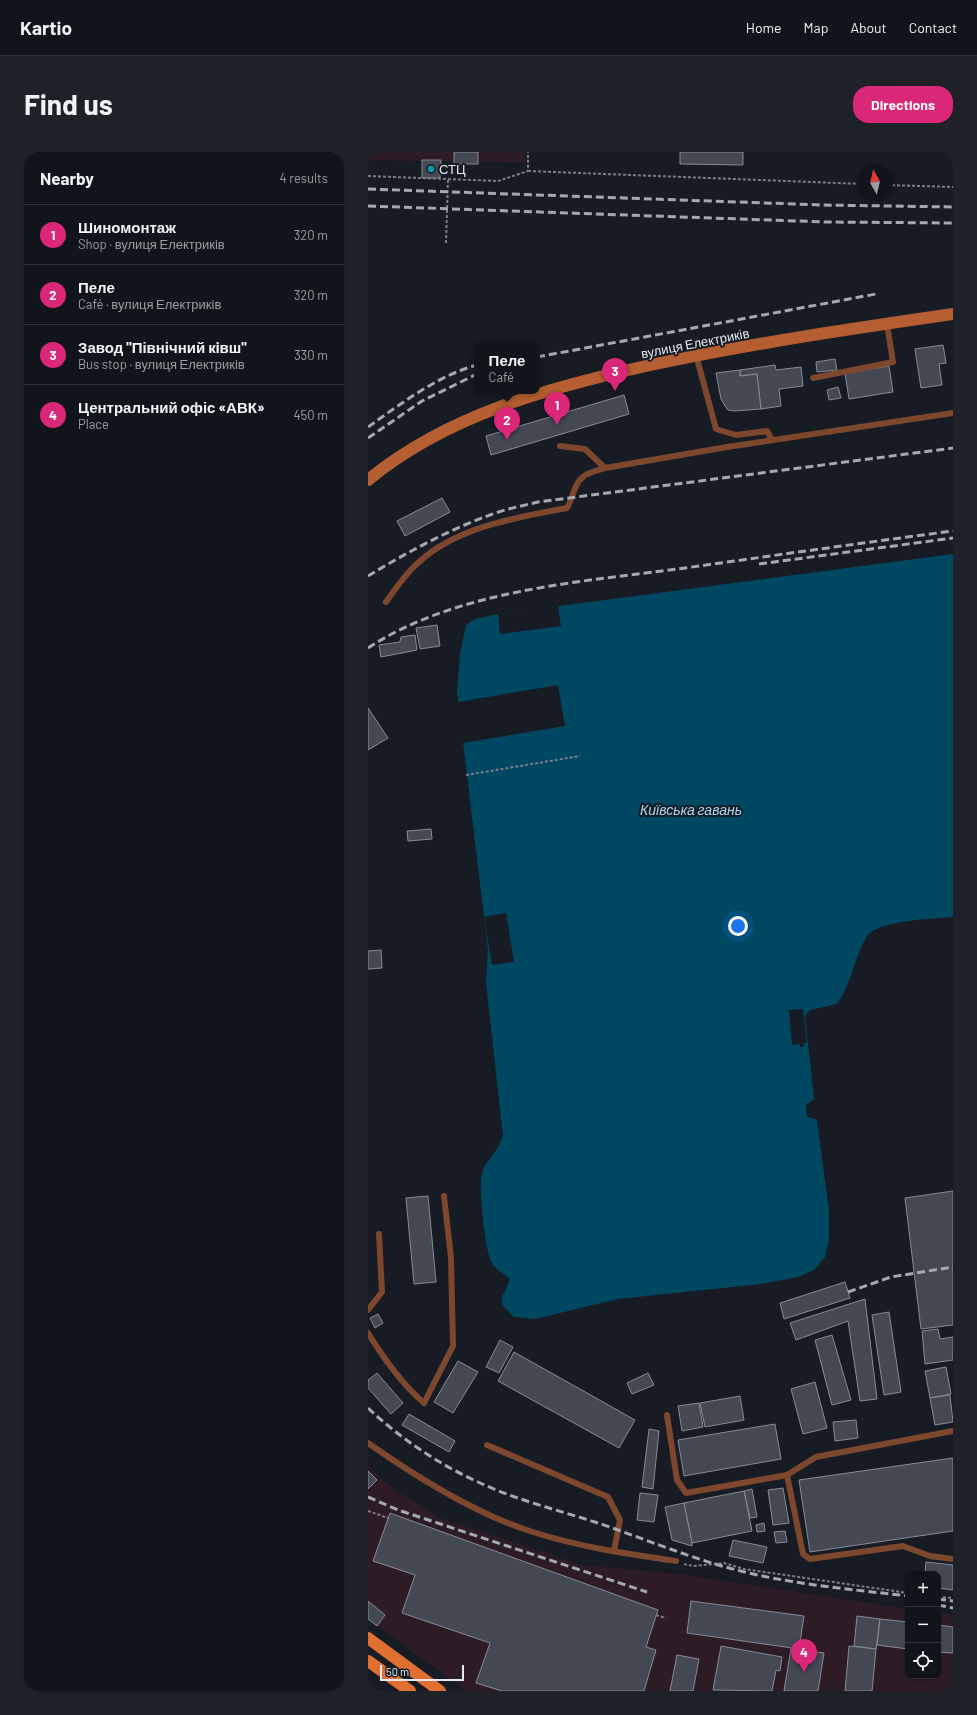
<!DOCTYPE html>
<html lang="en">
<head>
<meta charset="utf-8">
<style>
  :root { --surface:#11141b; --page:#1e2128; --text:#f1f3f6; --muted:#9c9ea3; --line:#30333a; --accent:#db2777 }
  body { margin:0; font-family:Barlow,sans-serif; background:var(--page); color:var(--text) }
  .controls { position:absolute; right:12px; bottom:12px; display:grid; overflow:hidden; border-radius:8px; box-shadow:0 1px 3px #0004 }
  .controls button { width:36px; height:36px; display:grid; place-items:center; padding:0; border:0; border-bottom:1px solid var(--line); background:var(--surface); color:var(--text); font:20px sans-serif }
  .compass { position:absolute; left:489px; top:12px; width:36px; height:36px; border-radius:50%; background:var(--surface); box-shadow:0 1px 3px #0004; rotate:352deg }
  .scale { position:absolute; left:12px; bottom:10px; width:84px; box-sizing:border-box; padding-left:4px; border:2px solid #e6e8ef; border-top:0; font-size:11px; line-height:14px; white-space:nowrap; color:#e6e8ef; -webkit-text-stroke:3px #171b24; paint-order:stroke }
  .you { position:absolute; left:370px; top:774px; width:14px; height:14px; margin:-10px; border:3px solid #fff; border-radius:50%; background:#1a73e8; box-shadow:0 0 0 6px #1a73e833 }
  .badge { display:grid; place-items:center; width:26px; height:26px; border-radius:50%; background:var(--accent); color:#fff; font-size:13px; font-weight:700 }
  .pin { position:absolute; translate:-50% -33px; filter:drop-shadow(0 1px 2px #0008) }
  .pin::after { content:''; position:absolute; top:21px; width:14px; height:12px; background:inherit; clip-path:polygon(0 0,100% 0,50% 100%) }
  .popup { position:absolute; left:106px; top:190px; width:66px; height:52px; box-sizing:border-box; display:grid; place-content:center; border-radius:8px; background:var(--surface); filter:drop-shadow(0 1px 3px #0005); font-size:13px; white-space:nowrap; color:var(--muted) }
  .popup b { font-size:15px; color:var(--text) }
  .popup::after { content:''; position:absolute; left:50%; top:100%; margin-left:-8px; border:8px solid transparent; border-top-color:var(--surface) }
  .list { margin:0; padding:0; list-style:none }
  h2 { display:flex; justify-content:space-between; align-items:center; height:52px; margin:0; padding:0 16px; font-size:17px }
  h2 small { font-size:13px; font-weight:400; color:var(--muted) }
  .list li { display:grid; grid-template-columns:26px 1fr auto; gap:12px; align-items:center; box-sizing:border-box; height:60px; padding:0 16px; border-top:1px solid var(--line) }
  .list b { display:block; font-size:15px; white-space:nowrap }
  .list p { margin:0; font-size:13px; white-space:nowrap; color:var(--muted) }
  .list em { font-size:13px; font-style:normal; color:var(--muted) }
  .icon { flex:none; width:22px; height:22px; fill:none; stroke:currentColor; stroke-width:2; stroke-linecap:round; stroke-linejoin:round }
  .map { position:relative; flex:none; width:585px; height:1539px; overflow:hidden; border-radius:16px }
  header { display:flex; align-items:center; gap:24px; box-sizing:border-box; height:56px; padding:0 20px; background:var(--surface); border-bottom:1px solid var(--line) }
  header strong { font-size:19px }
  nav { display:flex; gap:22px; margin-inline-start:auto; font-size:14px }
  .intro { display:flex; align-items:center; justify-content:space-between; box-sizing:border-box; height:96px; padding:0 24px }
  h1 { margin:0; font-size:28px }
  .button { padding:10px 18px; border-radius:16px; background:var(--accent); color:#fff; font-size:14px; font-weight:700 }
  main { display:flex; gap:24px; padding:0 24px }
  aside { flex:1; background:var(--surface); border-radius:16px; box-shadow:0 1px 3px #0004 }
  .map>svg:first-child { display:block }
</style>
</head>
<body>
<header>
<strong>Kartio</strong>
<nav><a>Home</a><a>Map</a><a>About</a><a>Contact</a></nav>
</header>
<div class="intro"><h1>Find us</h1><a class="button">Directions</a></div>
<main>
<aside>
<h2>Nearby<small>4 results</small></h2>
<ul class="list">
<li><span class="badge">1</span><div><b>Шиномонтаж</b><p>Shop · вулиця Електриків</p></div><em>320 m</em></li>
<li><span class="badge">2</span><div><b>Пеле</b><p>Café · вулиця Електриків</p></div><em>320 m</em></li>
<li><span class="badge">3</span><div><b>Завод &quot;Північний кiвш&quot;</b><p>Bus stop · вулиця Електриків</p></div><em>330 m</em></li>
<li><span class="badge">4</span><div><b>Центральний офіс «АВК»</b><p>Place</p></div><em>450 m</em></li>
</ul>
</aside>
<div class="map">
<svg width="585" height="1539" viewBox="0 0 585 1539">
  <rect width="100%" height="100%" fill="#171b24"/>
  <g fill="#2d1c25">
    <polygon points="0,0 157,0 157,11 0,8"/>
    <polygon points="0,1315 24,1336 73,1366 214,1413 311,1422 540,1457 540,1524 570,1524 570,1461 585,1463 585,1539 98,1539 0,1467"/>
  </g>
  <path fill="#004761" d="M585 402V765C565 767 515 768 501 782 497 786 493 795 491 801 483 819 481 835 469 852L442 858 437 864 446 946 444 949 438 952 439 965 448 967 449 969 461 1059V1088L457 1105 446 1118 430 1125 393 1132 250 1147 167 1167 146 1165 137 1156 134 1152V1145L142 1128C137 1121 128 1119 124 1111 117 1101 110 1033 114 1021 116 1011 125 1004 130 995 132 992 133 987 135 984L118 831 120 798 89 540 92 502 98 473 107 467 130 462Z"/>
  <g fill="#171b24">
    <polygon points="190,454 193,474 132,482 130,462"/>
    <polygon points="190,533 197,574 95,591 90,550"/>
    <polygon points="138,761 146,810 124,813 116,765"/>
    <polygon points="435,857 439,891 436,891 436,895 432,895 432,892 424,893 421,858"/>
  </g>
  <g fill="#434853" stroke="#868b97">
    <rect x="86" y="0" width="24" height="12"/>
    <polygon points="312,0 375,0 375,13 312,12"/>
    <polygon points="54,8 73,8 72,26 54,26"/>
    <polygon points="575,193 578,211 571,212 574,233 553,236 547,197"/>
    <polygon points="467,207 469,218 449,220 448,210"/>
    <polygon points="407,213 408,218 433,215 435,234 411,237 413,254 393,257 389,222 372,224 372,218"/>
    <polygon points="521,214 525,240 481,247 477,221"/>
    <polygon points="372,218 372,224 389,222 393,257 366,259 360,258 357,254 353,247 348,221"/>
    <polygon points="470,235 473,246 461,248 459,238"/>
    <polygon points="256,243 261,262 123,303 118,284"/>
    <polygon points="74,346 82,360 37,384 29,369"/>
    <polygon points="69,473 72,494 52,497 48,476"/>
    <polygon points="47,483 49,498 13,505 11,493 32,490 33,485"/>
    <polygon points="0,556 20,586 0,598"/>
    <polygon points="63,677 64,687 40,689 39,679"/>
    <polygon points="13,798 14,816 0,817 0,799"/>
    <polygon points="585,1039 585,1173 553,1177 537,1046"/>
    <polygon points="60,1044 68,1130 46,1132 38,1046"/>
    <polygon points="477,1130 482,1146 416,1167 412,1151"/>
    <polygon points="497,1147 509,1247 492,1249 480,1169 428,1188 422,1171"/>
    <polygon points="521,1160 533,1240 516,1243 504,1163"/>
    <polygon points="10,1162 15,1171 7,1176 2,1166"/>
    <polygon points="570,1177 572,1187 585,1185 585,1208 557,1212 554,1179"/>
    <polygon points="464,1183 483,1248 464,1253 447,1188"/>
    <polygon points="132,1188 145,1195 131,1221 118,1215"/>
    <polygon points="146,1200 267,1268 251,1296 130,1229"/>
    <polygon points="90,1209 110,1220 85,1261 66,1250"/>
    <polygon points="578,1215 583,1242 562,1246 557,1219"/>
    <polygon points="9,1221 35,1251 23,1262 0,1236 0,1228"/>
    <polygon points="280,1221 286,1233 264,1242 259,1231"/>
    <polygon points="447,1230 459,1276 435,1282 423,1237"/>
    <polygon points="582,1243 585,1270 567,1273 562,1246"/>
    <polygon points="372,1244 376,1268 337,1275 332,1251"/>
    <polygon points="331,1251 335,1275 314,1279 310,1254"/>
    <polygon points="41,1262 87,1289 81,1300 34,1273"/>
    <polygon points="488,1268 490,1286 467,1289 465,1270"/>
    <polygon points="407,1272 413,1307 316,1324 310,1288"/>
    <polygon points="281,1277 291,1279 285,1337 274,1335"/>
    <polygon points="585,1306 585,1379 442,1400 431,1328"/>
    <polygon points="0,1319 9,1328 0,1337"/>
    <polygon points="415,1336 421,1371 405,1373 400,1338"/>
    <polygon points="384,1337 389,1365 382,1366 376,1339"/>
    <polygon points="376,1339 384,1379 324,1391 316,1351"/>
    <polygon points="272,1341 290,1343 286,1370 269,1368"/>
    <polygon points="316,1351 324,1391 324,1394 304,1388 297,1355"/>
    <polygon points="22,1361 290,1458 278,1495 288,1498 276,1539 134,1539 108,1531 122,1491 34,1461 47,1423 5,1409"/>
    <polygon points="396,1371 397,1379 389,1380 388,1373"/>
    <polygon points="417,1379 419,1390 408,1391 406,1380"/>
    <polygon points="365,1388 399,1395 395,1411 361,1404"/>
    <polygon points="558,1410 585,1413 585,1438 570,1436 570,1422 557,1422"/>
    <polygon points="0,1449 17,1463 9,1474 0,1467"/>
    <polygon points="323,1449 436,1464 431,1497 319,1481"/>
    <polygon points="489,1464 512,1467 508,1497 486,1494"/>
    <polygon points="512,1467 540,1470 540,1497 509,1493"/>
    <polygon points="570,1473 585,1475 585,1501 570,1500"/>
    <polygon points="353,1494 414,1505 412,1519 408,1518 404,1539 345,1538"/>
    <polygon points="481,1494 508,1497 504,1539 477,1539"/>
    <polygon points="423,1496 456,1501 450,1539 416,1539"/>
    <polygon points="309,1503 331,1507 325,1539 302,1539"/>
  </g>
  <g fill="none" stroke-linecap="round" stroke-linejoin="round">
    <g stroke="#7b7e86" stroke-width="2" stroke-dasharray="3 2" stroke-linecap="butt">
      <polyline points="160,19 495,32"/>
      <polyline points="0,24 130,29 160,19 160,0"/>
      <polyline points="519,33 585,35"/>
      <polyline points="78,91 80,27"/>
      <polyline points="98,623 212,604"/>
      <polyline points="0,1359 20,1366"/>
      <polyline points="316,1412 325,1414 356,1411 376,1417 540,1441"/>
      <polyline points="570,1445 585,1446"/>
      <polyline points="288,1463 298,1466"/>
    </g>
    <g stroke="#7d472d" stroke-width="6">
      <polyline points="328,203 348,277 368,283 399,279 404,288"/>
      <polyline points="445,226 525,210 519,172"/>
      <polyline points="192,294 217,297 237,316 359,295 585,261"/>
      <path d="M18 450C28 436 38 421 51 410 89 375 150 365 199 356 205 346 206 331 216 324 221 320 231 318 237 316"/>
      <polyline points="0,1158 14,1140 11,1082"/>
      <path d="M0 1181C16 1207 33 1231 56 1251L85 1194 83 1106 76 1044"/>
      <polyline points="299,1263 309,1328 318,1341 419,1323"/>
      <polyline points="585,1279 448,1305 419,1323 435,1402 442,1407 535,1394 562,1404 585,1407"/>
      <path d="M0 1291C47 1324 110 1363 165 1380 211 1395 260 1402 308 1409"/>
      <polyline points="119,1293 240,1345 252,1368 246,1399"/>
    </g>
    <path stroke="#b55e31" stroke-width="12" d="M0 328C79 263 180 236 278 214 379 192 482 177 585 162"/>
    <g stroke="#e07032" stroke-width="12">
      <polyline points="0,1486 72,1539"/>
      <polyline points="0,1509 42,1539"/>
    </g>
    <g stroke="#a5a8af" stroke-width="3" stroke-dasharray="8 4" stroke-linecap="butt">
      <polyline points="0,37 455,53 585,55"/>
      <polyline points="0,54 458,70 585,71"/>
      <polyline points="169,197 170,197"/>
      <polyline points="169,205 508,142"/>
      <path d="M0 275C34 251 69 224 109 213"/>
      <polyline points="0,286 54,249 109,222"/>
      <polyline points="391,412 585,386"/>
      <path d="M0 424C38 401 80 378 122 363 137 357 154 354 170 350L585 296"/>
      <path d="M0 496C87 439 209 430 310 417 402 404 493 391 585 379"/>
      <polyline points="480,1140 523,1125 585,1115"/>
      <path d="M0 1256C32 1286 70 1312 110 1330 148 1348 190 1358 230 1371 274 1386 317 1404 361 1416 419 1432 481 1437 540 1444"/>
      <polyline points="0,1345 30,1358 279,1440"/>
      <polyline points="570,1447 585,1449"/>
      <polyline points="570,1453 585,1456"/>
    </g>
  </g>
  <circle fill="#0f9aa8" stroke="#171b24" stroke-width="1.5" cx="63" cy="17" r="4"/>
  <g text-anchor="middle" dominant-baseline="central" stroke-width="4" stroke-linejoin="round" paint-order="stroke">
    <g font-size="13" fill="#e6e8ef" stroke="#171b24" text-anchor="start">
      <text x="71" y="17">СТЦ</text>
    </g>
    <g font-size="13" fill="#e6e8ef" stroke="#171b24">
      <text transform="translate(327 191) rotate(-11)">вулиця Електриків</text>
    </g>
    <g font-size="14" font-style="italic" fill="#a9daf4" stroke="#171b24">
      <text x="323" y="657">Київська гавань</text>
    </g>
  </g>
</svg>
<div class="controls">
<button>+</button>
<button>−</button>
<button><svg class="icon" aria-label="locate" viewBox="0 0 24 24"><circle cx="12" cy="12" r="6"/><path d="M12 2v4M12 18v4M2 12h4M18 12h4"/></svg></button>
</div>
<svg class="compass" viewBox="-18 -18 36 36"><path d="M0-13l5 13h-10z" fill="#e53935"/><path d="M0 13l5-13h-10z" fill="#9c9ea3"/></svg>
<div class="scale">50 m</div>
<div class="you"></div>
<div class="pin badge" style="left:189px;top:273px">1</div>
<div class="pin badge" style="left:139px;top:288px">2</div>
<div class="popup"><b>Пеле</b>Café</div>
<div class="pin badge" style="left:247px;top:239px">3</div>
<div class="pin badge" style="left:436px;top:1520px">4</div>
</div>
</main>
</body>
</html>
